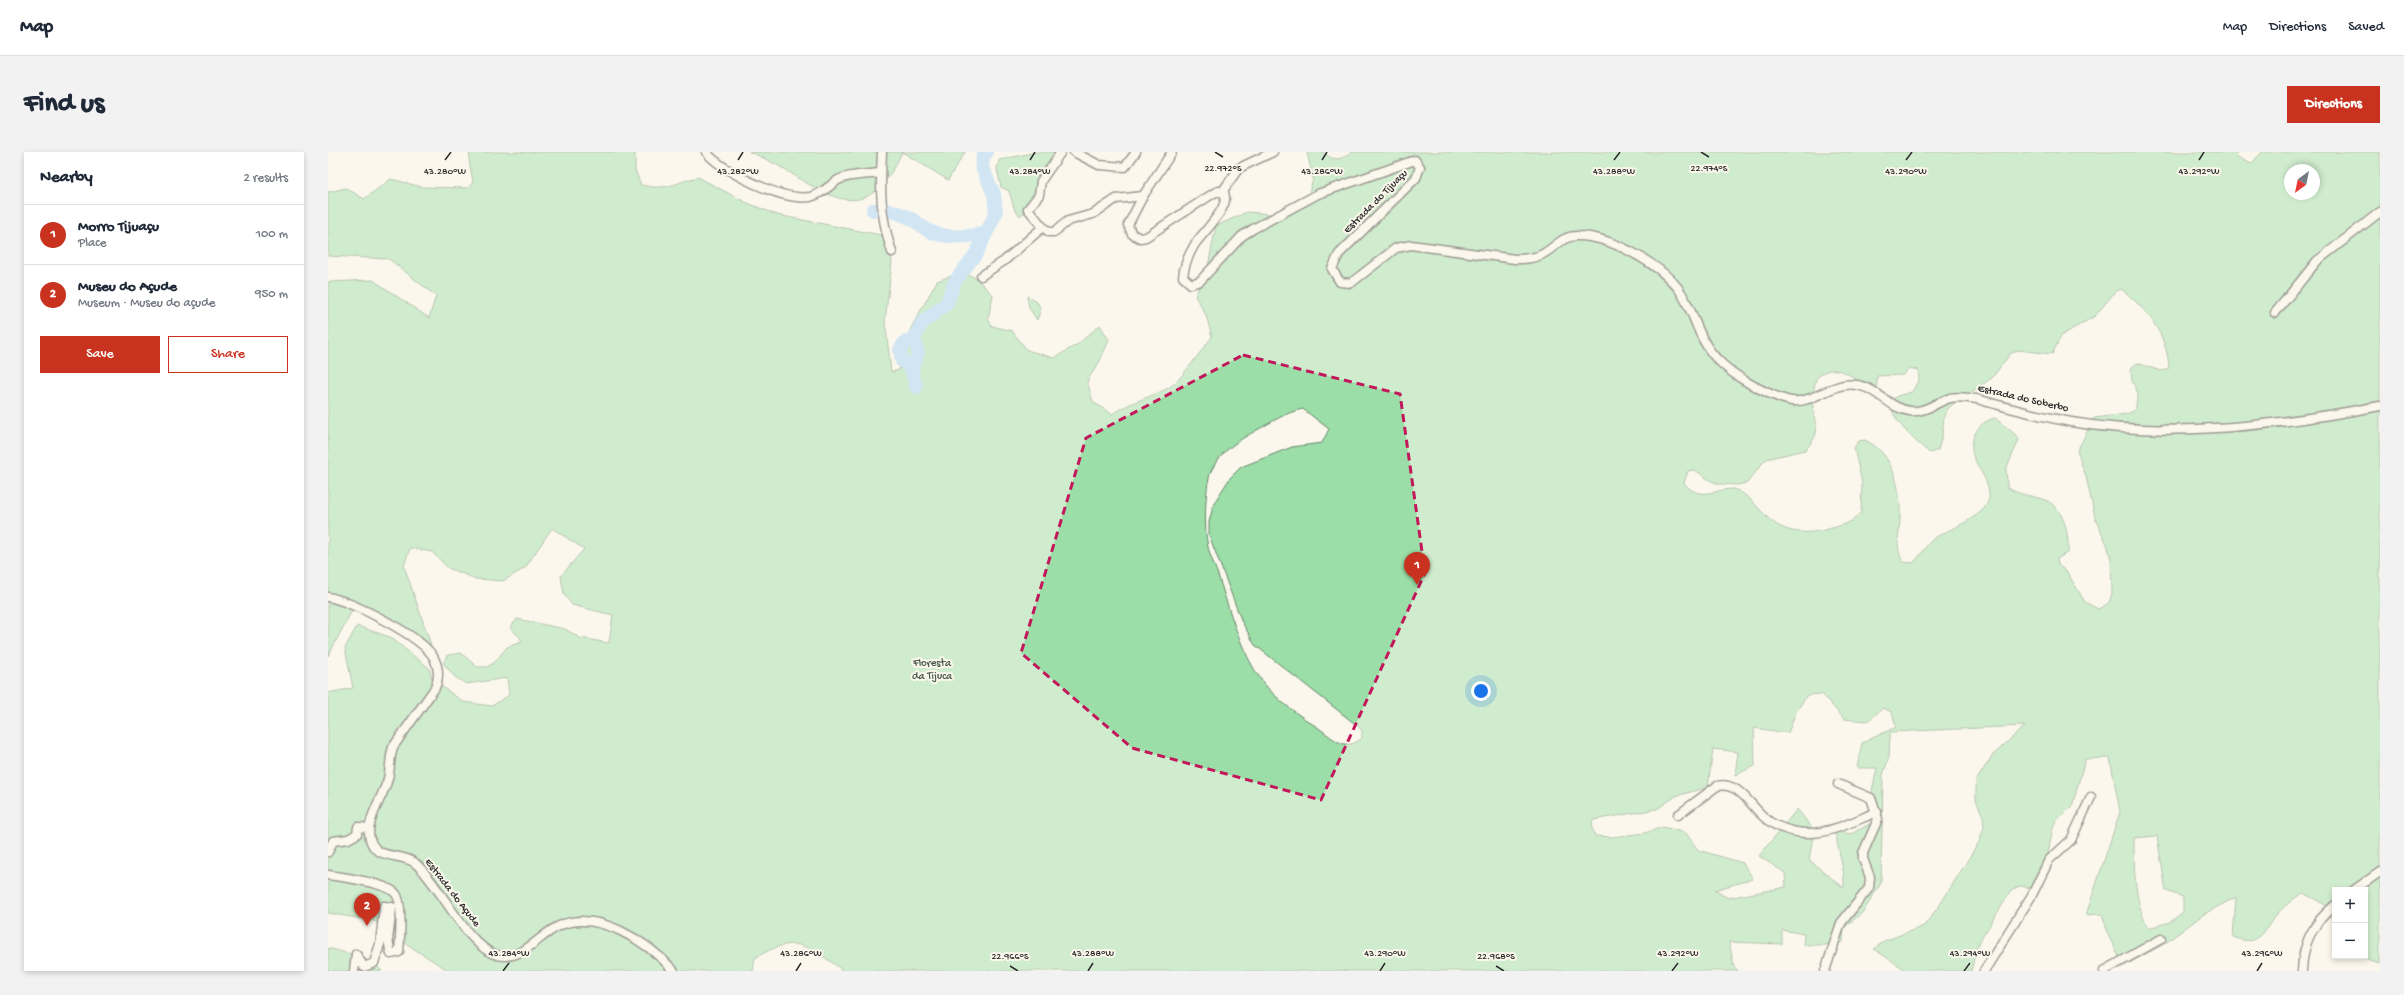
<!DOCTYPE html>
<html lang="en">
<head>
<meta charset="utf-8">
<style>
  :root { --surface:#fff; --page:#f2f2f3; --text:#1f2937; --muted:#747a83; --line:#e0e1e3; --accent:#c8321e }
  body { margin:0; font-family:"Gochi Hand",sans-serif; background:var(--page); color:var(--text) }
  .controls { position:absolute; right:12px; bottom:12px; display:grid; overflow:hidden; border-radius:0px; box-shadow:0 2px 6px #0003 }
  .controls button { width:36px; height:36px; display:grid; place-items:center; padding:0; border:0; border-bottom:1px solid var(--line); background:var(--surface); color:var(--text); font:20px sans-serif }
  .compass { position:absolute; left:1956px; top:12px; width:36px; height:36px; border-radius:50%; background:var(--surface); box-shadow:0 2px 6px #0003; rotate:213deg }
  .you { position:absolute; left:1153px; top:539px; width:14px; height:14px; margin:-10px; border:3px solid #fff; border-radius:50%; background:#1a73e8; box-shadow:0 0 0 6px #1a73e833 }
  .badge { display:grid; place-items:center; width:26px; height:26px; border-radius:50%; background:var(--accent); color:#fff; font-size:13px; font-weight:700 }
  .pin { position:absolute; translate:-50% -33px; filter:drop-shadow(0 1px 2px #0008) }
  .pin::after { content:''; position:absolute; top:21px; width:14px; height:12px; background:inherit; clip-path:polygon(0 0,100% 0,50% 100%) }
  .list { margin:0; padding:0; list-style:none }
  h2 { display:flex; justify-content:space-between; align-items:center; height:52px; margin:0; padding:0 16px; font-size:17px }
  h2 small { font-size:13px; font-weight:400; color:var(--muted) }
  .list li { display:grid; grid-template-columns:26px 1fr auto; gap:12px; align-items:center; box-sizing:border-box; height:60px; padding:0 16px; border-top:1px solid var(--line) }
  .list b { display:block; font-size:15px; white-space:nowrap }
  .list p { margin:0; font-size:13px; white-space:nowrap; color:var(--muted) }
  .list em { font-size:13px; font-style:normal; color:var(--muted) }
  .actions { display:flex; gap:8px; padding:12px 16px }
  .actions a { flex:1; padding:9px 0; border:1px solid var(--accent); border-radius:0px; text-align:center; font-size:14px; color:var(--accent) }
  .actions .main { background:var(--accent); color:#fff }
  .map { position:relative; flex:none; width:2052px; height:819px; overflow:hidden; border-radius:0px }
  header { display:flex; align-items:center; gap:24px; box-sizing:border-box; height:56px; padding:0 20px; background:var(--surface); border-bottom:1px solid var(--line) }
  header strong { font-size:19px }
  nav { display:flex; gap:22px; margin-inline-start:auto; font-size:14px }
  .intro { display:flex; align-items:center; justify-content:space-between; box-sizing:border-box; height:96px; padding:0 24px }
  h1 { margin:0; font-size:28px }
  .button { padding:10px 18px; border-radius:0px; background:var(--accent); color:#fff; font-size:14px; font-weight:700 }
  main { display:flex; gap:24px; padding:0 24px }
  aside { flex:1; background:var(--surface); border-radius:0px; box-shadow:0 2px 6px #0003 }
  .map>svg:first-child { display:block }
</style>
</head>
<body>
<header>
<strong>Map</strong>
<nav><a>Map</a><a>Directions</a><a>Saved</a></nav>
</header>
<div class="intro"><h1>Find us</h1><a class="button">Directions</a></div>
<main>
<aside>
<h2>Nearby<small>2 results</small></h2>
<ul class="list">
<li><span class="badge">1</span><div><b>Morro Tijuaçu</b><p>Place</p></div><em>100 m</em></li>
<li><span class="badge">2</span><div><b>Museu do Açude</b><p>Museum · Museu do açude</p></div><em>950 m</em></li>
</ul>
<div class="actions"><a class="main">Save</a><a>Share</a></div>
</aside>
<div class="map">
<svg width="2052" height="819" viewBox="0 0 2052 819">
  <rect width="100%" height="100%" fill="#fbf7ec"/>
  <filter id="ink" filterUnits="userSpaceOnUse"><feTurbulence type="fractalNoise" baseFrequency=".025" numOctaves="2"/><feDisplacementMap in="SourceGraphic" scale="8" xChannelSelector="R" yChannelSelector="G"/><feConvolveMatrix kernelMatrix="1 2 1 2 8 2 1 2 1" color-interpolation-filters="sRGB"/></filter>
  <g filter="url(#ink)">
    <g fill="#9cdea8" stroke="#64846a" fill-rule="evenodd">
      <path d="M142 0H307V18L313 33C341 39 345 31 370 25L417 50 449 63 558 84 564 110 557 168 563 220 571 218 583 176 609 129C641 117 641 119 665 143L660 167 664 174 684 179 699 198 726 206 750 192 772 173 781 188 772 209 759 229 765 250 784 262C803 249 822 246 842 235 853 228 874 197 884 185L878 163 867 144 880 114 888 74 919 60 953 63 979 48 985 27 979 0H995C1006 10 1013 8 1024 0H1909L1908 4 1923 12 1934 0H2052V812L2041 809 2035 804 2037 738H2007V758L1975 741C1966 746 1958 753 1951 760 1935 777 1934 797 1905 785L1908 745 1876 762 1836 792 1796 814 1782 787 1774 762 1758 763 1792 660 1782 606 1757 607 1744 655 1729 667 1725 675 1720 702 1704 736 1691 734 1683 739 1650 792 1643 819H1579L1546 797 1556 789 1596 774 1613 751 1651 690 1656 676 1655 664 1648 648V629L1664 604 1697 574 1562 580 1561 605 1555 623 1553 731 1535 760 1516 776 1515 790 1497 793H1475L1476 782 1454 778V792L1401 790 1406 814 1410 819H512L513 817C478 792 467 782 427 806L425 819H121L72 788 70 780 61 779 46 769 0 761V541L25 536 17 496 29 474 62 485 101 516 104 527 135 550 164 554 181 543 179 526 138 532 127 525 115 511 120 503 133 501 149 515H159L167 510 179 495 194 490 192 485 182 476 189 467 237 477 252 486 281 491 285 463 244 453 236 442 233 424 256 397 224 376 197 416 175 429 148 427 120 416 104 400 82 396 76 414 103 493 29 449 0 504V130L45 128 101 166 108 144 61 107 0 104V40L18 36 36 47 63 27 94 35 140 36 145 30 141 8ZM1962 18H1986V42H1962ZM1793 137C1819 157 1839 182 1841 216L1833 219 1809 211 1803 216 1804 229 1810 241 1807 258 1799 262 1766 266 1749 299 1758 325 1768 369 1779 392 1783 407 1784 441 1781 451 1770 457 1757 450 1739 420 1730 413 1729 407 1740 400C1741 381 1736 353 1714 347 1701 343 1690 343 1679 335L1678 317 1691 288 1688 283 1667 266C1650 269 1639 289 1646 306 1651 318 1663 332 1661 346 1658 366 1619 377 1605 387 1597 394 1593 404 1585 411L1575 410C1567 395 1571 384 1572 368 1573 338 1567 302 1537 288L1531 289 1526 296 1534 331 1533 360C1526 370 1516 373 1504 376 1481 383 1456 383 1438 364 1427 353 1421 343 1406 337 1385 337 1372 350 1356 331L1360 319 1367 318 1381 328 1391 332 1409 333 1419 331 1438 307 1477 298C1496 277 1486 277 1485 255 1484 245 1486 236 1488 227 1505 207 1525 224 1540 237L1549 235V224L1575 223 1581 216 1590 218 1591 227 1584 240 1569 244 1564 248C1557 263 1591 293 1602 301L1610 298 1614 284 1616 264 1621 255 1664 226 1682 202 1690 198 1724 202 1734 183 1767 164 1786 141ZM975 257 1001 277 994 291 964 295 913 315 902 326 886 351 881 370V383L914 470 927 493 1031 575 1034 579V586C1018 600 1007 588 992 577 972 564 949 549 934 529 913 501 901 457 890 423 886 412 880 400 879 389 876 373 877 331 884 317 894 298 911 288 929 278 944 270 958 260 975 257ZM1494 542 1516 567 1540 569 1555 556 1564 560 1568 575 1534 591 1529 616H1549L1542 648 1549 668 1523 682 1507 679C1510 698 1517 717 1516 736L1481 708 1486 678 1469 657 1431 704 1457 721 1458 735 1400 746 1386 738 1425 727 1415 711 1370 698 1358 681 1335 675 1317 681 1284 685 1267 684 1264 676 1265 668 1329 657 1348 644 1380 635 1385 597 1410 600 1407 623 1427 614 1426 576 1460 581 1468 560 1479 543ZM1829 684 1838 739 1855 745V760L1842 770 1820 776C1806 748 1806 717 1806 686Z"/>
      <path d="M421 0H637L620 28 574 0C531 96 482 21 421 0Z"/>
      <polygon points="709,0 733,0 712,32 700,57 692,64 687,59 681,39 673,35 669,17 671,8"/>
      <polygon points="699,144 709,150 713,157 709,168 701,156"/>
      <path d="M0 796C20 802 38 803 54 819H0Z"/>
    </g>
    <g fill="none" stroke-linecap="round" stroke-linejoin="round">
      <g stroke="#9fcefb" stroke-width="14">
        <path d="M545 58C560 56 579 63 591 72 594 74 597 77 601 79 617 87 641 85 658 81"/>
        <polyline points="583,216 574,209 572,198 577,190 585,188"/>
        <path d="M588 235 583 216C590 206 593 199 585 188L594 171 619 151 627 129 648 102 668 61 666 42 654 15 655 5 659 0"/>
      </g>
      <defs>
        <g id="minor">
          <path d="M378 0C395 20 454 49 482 45 493 43 501 34 510 28 521 22 540 23 552 21"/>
          <path d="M554 0C552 38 552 64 564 100"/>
          <polyline points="746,0 771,13 797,15 808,0"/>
          <path d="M844 0 815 44 800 73 804 82 812 86 818 85 886 41 890 39 896 41C903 55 875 80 867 92 861 102 856 113 855 125L863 132 872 129 914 84 925 77 990 42 1087 8 1092 15 1088 26 1011 102 1004 117 1012 130 1023 131 1068 96 1083 93 1187 107C1196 107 1204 107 1213 103 1226 97 1234 83 1250 84 1282 84 1330 111 1350 136 1366 157 1369 187 1389 207 1406 225 1436 241 1459 248 1478 254 1498 236 1516 233 1546 228 1557 256 1582 259 1596 261 1609 250 1622 246 1630 244 1640 246 1649 247 1680 256 1711 264 1743 270 1843 287 1952 273 2052 254"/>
          <polyline points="894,40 911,16 945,0"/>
          <polyline points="715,75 700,57 711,43 713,29 733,0"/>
          <polyline points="653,124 676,109 715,75 721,80 726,80 740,69 765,62 788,47 815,44"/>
          <polyline points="1947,161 1989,109 2052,60"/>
          <path d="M0 445C24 449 95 485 106 506 111 516 111 527 107 536L65 595C61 607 63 619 59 630 54 646 37 670 42 687 48 709 73 700 87 711 113 733 138 794 169 803 194 809 209 785 229 775 268 755 321 791 346 819"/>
          <path d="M1350 663 1389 634C1411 629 1422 654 1437 666 1447 675 1466 681 1479 681 1502 682 1528 668 1549 660"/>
          <polyline points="0,700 5,689 20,687 29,682 30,675 41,676"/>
          <path d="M0 723C15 725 60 731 68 742 75 750 72 788 71 800L63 802 60 788 64 755 56 754 52 792 46 811 36 815 28 802 26 819"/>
          <polyline points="2026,738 2052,720"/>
          <polyline points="1497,819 1513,771 1541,736 1542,725 1535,707 1535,701 1550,667 1543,646 1510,632"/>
          <polyline points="1656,819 1704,743 1721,708 1743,688 1763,645"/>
          <polyline points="1776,819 1833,787"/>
          <path d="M1974 819C1975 790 1985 771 2007 753"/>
        </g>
      </defs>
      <use href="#minor" stroke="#2b2b2b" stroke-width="11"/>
      <use href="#minor" stroke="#fbf7ec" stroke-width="8"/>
    </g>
  </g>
  <path d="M0 0H2052V819H0ZM915 203 1072 242 1097 421 993 648 804 596 693 501 758 286Z" fill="#fbf7ec" fill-opacity=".55" fill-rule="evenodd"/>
  <path fill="none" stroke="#c2185b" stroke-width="3" stroke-dasharray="8 5" stroke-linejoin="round" d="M915 203 1072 242 1097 421 993 648 804 596 693 501 758 286Z"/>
  <path fill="none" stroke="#2b2b2b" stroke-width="1.5" d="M887 0 895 5M1373 0 1381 5M117 8 123 0M410 8 415 0M702 8 707 0M994 8 999 0M1286 8 1292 0M1578 8 1584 0M1871 8 1876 0M682 814 690 819M1168 814 1176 819M175 819 181 811M468 819 473 811M760 819 765 811M1052 819 1057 811M1344 819 1350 811M1636 819 1642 811M1929 819 1934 811"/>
  <g text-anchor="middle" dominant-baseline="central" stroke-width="4" stroke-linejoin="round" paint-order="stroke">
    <g font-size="11" fill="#2b2b2b" stroke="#fbf7ec">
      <text transform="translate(1048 50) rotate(-45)">Estrada do Tijuaçu</text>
      <text transform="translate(1695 247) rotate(13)">Estrada do Soberbo</text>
      <text transform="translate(124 741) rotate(52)">Estrada do Açude</text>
    </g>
    <g font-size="11" fill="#47584a" stroke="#fbf7ec">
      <text x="604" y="512">Floresta<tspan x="604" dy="13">da Tijuca</tspan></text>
    </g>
  </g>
  <g font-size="10" text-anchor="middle" fill="#2b2b2b" stroke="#fbf7ec" stroke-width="4" stroke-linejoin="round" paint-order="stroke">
    <text x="895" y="19">22.972°S</text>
    <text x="1381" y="19">22.974°S</text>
    <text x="117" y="22">43.280°W</text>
    <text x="410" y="22">43.282°W</text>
    <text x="702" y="22">43.284°W</text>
    <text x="994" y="22">43.286°W</text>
    <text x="1286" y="22">43.288°W</text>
    <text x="1578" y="22">43.290°W</text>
    <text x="1871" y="22">43.292°W</text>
    <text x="181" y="804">43.284°W</text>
    <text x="473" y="804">43.286°W</text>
    <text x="765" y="804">43.288°W</text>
    <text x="1057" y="804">43.290°W</text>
    <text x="1350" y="804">43.292°W</text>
    <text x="1642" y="804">43.294°W</text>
    <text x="1934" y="804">43.296°W</text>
    <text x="682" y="807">22.966°S</text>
    <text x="1168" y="807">22.968°S</text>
  </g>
</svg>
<div class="controls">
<button>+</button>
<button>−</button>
</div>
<svg class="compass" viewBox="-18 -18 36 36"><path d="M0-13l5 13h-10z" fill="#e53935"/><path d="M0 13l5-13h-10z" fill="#747a83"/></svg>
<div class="you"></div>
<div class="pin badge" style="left:1089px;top:433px">1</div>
<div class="pin badge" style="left:39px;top:774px">2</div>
</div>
</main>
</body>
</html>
